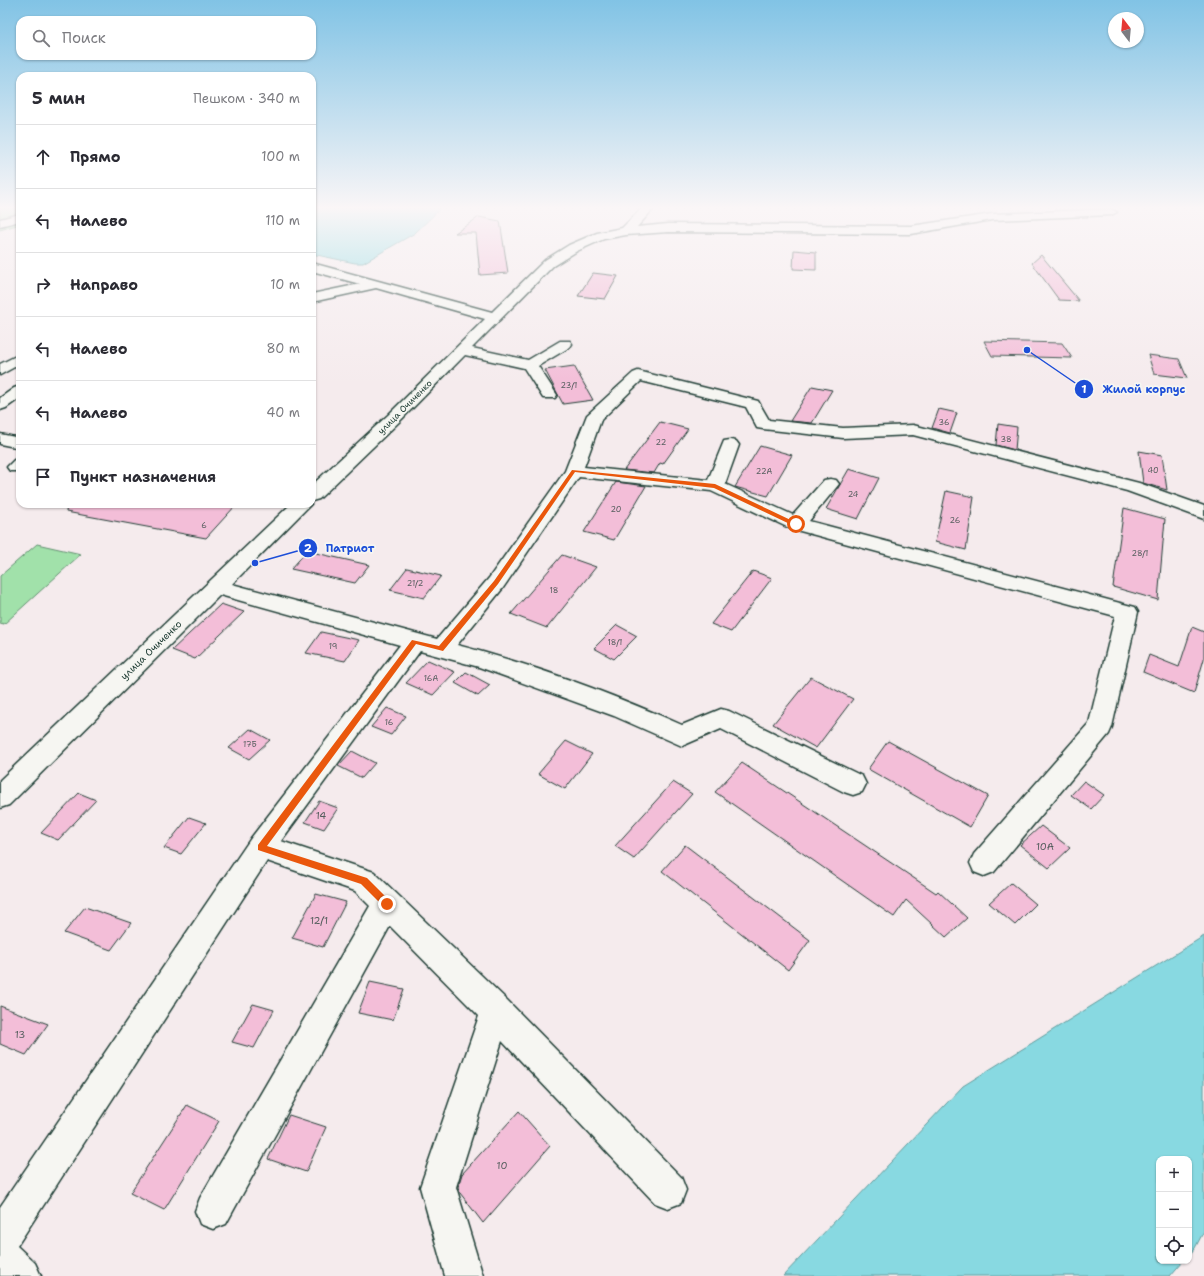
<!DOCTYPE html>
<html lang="ru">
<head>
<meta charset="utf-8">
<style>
  :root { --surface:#fff; --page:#f2f2f3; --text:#2b2b33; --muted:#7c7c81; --line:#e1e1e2 }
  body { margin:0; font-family:"Shantell Sans",sans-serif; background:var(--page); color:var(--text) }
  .controls { position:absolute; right:12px; bottom:12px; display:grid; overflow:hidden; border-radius:8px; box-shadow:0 1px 3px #0004 }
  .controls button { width:36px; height:36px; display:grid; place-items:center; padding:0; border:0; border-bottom:1px solid var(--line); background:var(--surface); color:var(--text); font:20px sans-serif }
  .compass { position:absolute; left:1108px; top:12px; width:36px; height:36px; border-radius:50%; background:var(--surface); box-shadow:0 1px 3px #0004; rotate:344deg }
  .stop { position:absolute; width:12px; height:12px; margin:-9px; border:3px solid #ea580c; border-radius:50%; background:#fff }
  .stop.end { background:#ea580c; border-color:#fff; box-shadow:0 1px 4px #0008 }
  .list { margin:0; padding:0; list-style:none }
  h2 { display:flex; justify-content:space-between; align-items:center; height:52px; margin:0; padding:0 16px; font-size:17px }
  h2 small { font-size:13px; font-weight:400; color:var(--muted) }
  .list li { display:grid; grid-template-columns:26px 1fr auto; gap:12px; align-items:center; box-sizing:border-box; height:64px; padding:0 16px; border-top:1px solid var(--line) }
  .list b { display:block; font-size:15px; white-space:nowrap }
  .list em { font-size:13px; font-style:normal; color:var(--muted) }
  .icon { flex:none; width:22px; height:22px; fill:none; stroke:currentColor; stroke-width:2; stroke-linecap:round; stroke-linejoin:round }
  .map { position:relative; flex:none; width:1204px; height:1276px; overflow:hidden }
  .search { position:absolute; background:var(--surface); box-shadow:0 1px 3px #0004; left:16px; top:16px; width:300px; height:44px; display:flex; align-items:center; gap:10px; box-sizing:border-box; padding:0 14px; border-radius:12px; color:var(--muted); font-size:15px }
  .panel { position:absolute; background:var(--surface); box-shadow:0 1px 3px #0004; left:16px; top:72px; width:300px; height:436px; border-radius:12px }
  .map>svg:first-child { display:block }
</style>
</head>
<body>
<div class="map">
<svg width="1204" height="1276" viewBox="0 0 1204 1276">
  <rect width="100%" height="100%" fill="#f5ebed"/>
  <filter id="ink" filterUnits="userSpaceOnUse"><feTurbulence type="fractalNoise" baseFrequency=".025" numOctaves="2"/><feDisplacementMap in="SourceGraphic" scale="8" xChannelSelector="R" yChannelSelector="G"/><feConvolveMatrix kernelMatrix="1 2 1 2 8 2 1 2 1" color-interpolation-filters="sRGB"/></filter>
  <g filter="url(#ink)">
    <g fill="#a1e1aa" stroke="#608f6f">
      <polygon points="0,207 20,207 20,224 0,230"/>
      <polygon points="37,544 81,554 4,624 0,623 0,576"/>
    </g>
    <g fill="#88d9e1" stroke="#5e9b9c">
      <polygon points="319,207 438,207 439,210 415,233 363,263 355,263 312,254 312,211"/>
      <polygon points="1204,936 1204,1231 1195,1248 1189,1255 1189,1159 1159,1159 1159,1261 1183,1261 1170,1276 783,1276 963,1086"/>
    </g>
    <g fill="#f3bed8" stroke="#1f3d34">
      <polygon points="479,217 500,221 508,273 480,275 476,233 455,233"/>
      <polygon points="794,250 816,252 816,270 793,269"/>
      <polygon points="1041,255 1079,301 1059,300 1032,263"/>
      <polygon points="593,273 618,276 605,299 578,296"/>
      <polygon points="984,341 1062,343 1072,358 992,356"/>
      <polygon points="1148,355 1179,359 1187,378 1154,374"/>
      <polygon points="574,366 593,400 563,404 545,370"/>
      <polygon points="812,386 832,390 812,423 790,421"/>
      <polygon points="939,409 957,413 950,433 932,428"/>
      <polygon points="660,422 688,429 663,464 660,463 654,473 624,470"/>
      <polygon points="998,424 1017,427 1015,450 996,445"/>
      <polygon points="760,446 792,455 768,496 735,487"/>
      <polygon points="1139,451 1162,455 1167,490 1143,483"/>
      <polygon points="849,469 879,478 858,519 826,509"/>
      <polygon points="616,482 646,486 614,540 584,532"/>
      <polygon points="946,491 974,497 966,550 935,542"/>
      <polygon points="67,504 237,504 206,538 66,512"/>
      <polygon points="1124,508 1165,519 1158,600 1113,587"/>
      <polygon points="307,551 369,565 355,583 291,569"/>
      <polygon points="562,555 596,567 547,628 511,614"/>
      <polygon points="407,568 441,576 424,598 390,590"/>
      <polygon points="753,571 772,578 731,632 711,624"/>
      <polygon points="221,604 244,612 195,659 172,650"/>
      <polygon points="617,625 637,636 614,659 594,648"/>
      <polygon points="1192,627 1204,632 1204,659 1194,693 1143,672 1149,655 1179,667"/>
      <polygon points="321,632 359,640 345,661 306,653"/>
      <polygon points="428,660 455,672 433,695 406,683"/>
      <polygon points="466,672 490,685 478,696 455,683"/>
      <polygon points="811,677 853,699 816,748 773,724"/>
      <polygon points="387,708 406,716 391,735 371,727"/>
      <polygon points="250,729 270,740 249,759 229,748"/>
      <polygon points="566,741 592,754 565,789 538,774"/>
      <polygon points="888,741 988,796 970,827 868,769"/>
      <polygon points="352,751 375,763 362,778 338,766"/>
      <polygon points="742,763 936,893 938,891 967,918 946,937 906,900 894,917 715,792"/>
      <polygon points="1084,781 1104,795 1091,809 1071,795"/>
      <polygon points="673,782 692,794 634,859 615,846"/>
      <polygon points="79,793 96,800 58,840 41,833"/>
      <polygon points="319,801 338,808 324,829 305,822"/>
      <polygon points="189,817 206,823 181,854 164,848"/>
      <polygon points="1041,826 1070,848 1049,868 1020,845"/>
      <polygon points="685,845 810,940 788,970 662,871"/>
      <polygon points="1011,883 1036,904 1015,925 989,903"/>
      <polygon points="316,894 346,902 323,947 292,938"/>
      <polygon points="85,907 131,923 111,950 64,933"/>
      <polygon points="370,982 404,989 393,1020 358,1013"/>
      <polygon points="253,1004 274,1010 254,1048 232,1042"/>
      <polygon points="0,1006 48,1024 26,1055 0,1044"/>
      <polygon points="187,1105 219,1121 164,1210 130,1193"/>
      <polygon points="519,1111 550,1146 483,1223 460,1193 458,1187 462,1174"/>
      <polygon points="289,1115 326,1127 306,1172 268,1159"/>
    </g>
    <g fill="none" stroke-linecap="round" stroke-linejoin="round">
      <defs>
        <g id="minor">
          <polygon points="643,207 655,207 637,227 668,224 911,226 992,214 1111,209 1117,212 1111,215 992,220 911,234 668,232 626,235 604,239 577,251 553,266 472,348 528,360 560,341 570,341 572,344 570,347 538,366 557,395 555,398 543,398 524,368 465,355 400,421 319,499 312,501 312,485 388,415 485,319 376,288 312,302 312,294 360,284 312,271 312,263 492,312 545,260 569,245 597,233 622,228"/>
          <polygon points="20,214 20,221 0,226 0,219"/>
          <polygon points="20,354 20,364 0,375 0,364"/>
          <path d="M638 371 758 401 769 420 843 428 913 425 1139 483 1204 506V519L1127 491 913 435 843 438 763 429 757 428 746 407 641 381 601 420 584 467 708 480 724 441 730 440 736 441 739 445 725 484 793 515 824 480 830 479 836 480 839 484 809 521 1135 607 1138 612 1112 727 1109 734 994 872 984 876 974 872 970 863 974 854 1089 723 1115 616 789 528 711 491 579 477 503 588 457 645C534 665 610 693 682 725L721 709 729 711 862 776 866 784 862 792 853 795 844 792 721 729 682 746 614 716 479 667 420 651 281 841 374 872 507 1000 681 1177 686 1190 681 1203 668 1208 655 1203 502 1041 456 1187 483 1276H445L420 1187 479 1016 390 926 226 1224 213 1229 200 1224 195 1211 200 1198 370 906 355 891 267 861 17 1246 35 1263 41 1276H0V1207L251 838 400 645 220 595 9 805 0 808V780L291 504H311L232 584 437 639 489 578 565 471 587 415 633 373Z"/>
          <polygon points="20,386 20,398 6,408 0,410 0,398 14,388"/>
          <polygon points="0,434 20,438 20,448 0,444"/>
          <polygon points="20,459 20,471 10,471 7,467 14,460"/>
        </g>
      </defs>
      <use href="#minor" stroke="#1f3d34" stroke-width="3"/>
      <use href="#minor" fill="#f6f6f2" fill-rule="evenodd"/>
    </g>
  </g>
  <linearGradient id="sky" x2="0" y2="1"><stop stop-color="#81c3e5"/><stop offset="0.54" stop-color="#faf6f7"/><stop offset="1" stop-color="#faf6f7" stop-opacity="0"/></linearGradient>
  <rect width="1204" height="385" fill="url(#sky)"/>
  <polygon fill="#ea580c" points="572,470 715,484 799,524 794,526 714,488 575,472 498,584 443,651 416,644 267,846 367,878 390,901 390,907 384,907 361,884 258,850 258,845 412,640 439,646 494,581"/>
  <g text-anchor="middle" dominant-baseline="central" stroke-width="3.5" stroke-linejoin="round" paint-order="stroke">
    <g font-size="8" fill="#545d5d">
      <text x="569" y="385">23/1</text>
      <text x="944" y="422">36</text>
      <text x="1006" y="439">38</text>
      <text x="661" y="442">22</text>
      <text x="1153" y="470">40</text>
      <text x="764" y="471">22А</text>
      <text x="853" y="494">24</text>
      <text x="616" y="509">20</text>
      <text x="955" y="520">26</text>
      <text x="204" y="525">6</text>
      <text x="1140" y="553">28/1</text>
      <text x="415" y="583">21/2</text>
      <text x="554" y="590">18</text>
      <text x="615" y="642">18/1</text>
      <text x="333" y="646">19</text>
      <text x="431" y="678">16А</text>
      <text x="389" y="722">16</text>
      <text x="250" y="744">17Б</text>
    </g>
    <g font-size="9" fill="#1f3d34" stroke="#f6f6f2">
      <text transform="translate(405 407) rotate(-45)">улица Очиченко</text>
    </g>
    <g font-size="10" fill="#1f3d34" stroke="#f6f6f2">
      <text transform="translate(151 650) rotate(-44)">улица Очиченко</text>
    </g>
    <g font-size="10" fill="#545d5d">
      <text x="321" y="815">14</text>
      <text x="1045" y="846">10А</text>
      <text x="319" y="920">12/1</text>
      <text x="20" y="1034">13</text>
      <text x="502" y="1165">10</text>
    </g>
  </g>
  <path fill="none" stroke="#1d4ed8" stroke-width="1.5" d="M1027 350L1084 389M255 563L308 548"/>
  <g fill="#1d4ed8" stroke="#f6f6f2" stroke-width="1.5">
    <circle cx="1027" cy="350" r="4"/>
    <circle cx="255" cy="563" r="4"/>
    <circle cx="1084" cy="389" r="10"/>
    <circle cx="308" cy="548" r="10"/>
  </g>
  <g font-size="12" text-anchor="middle" font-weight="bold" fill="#fff">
    <text x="1084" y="393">1</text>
    <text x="308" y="552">2</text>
  </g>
  <g font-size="11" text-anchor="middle" font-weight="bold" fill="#1d4ed8" stroke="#f6f6f2" stroke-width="3.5" stroke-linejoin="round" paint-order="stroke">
    <text x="1144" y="393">Жилой корпус</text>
    <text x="350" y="552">Патриот</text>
  </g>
</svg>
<div class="controls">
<button>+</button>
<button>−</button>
<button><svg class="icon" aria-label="locate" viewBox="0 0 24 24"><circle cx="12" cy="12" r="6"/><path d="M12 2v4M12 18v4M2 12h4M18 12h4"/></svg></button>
</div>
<svg class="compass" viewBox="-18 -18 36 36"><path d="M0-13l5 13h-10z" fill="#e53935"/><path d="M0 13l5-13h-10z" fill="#7c7c81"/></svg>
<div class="stop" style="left:796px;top:524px"></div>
<div class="stop end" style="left:387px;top:904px"></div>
<div class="search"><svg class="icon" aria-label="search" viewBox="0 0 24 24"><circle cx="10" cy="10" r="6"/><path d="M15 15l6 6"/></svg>Поиск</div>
<section class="panel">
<h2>5 мин<small>Пешком · 340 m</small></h2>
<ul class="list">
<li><svg class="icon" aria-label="ahead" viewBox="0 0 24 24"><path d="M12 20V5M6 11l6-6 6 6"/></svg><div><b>Прямо</b></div><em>100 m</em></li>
<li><svg class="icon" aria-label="left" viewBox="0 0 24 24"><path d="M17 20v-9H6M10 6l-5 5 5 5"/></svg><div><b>Налево</b></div><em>110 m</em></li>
<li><svg class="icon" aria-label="right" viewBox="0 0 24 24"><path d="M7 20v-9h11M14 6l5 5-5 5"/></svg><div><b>Направо</b></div><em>10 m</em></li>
<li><svg class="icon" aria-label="left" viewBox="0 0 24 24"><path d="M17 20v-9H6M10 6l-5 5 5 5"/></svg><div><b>Налево</b></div><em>80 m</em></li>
<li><svg class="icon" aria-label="left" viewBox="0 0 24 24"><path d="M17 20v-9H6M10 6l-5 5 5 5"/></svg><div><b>Налево</b></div><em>40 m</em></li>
<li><svg class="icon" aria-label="arrive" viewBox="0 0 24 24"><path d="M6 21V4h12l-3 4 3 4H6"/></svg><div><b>Пункт назначения</b></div></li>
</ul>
</section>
</div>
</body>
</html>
